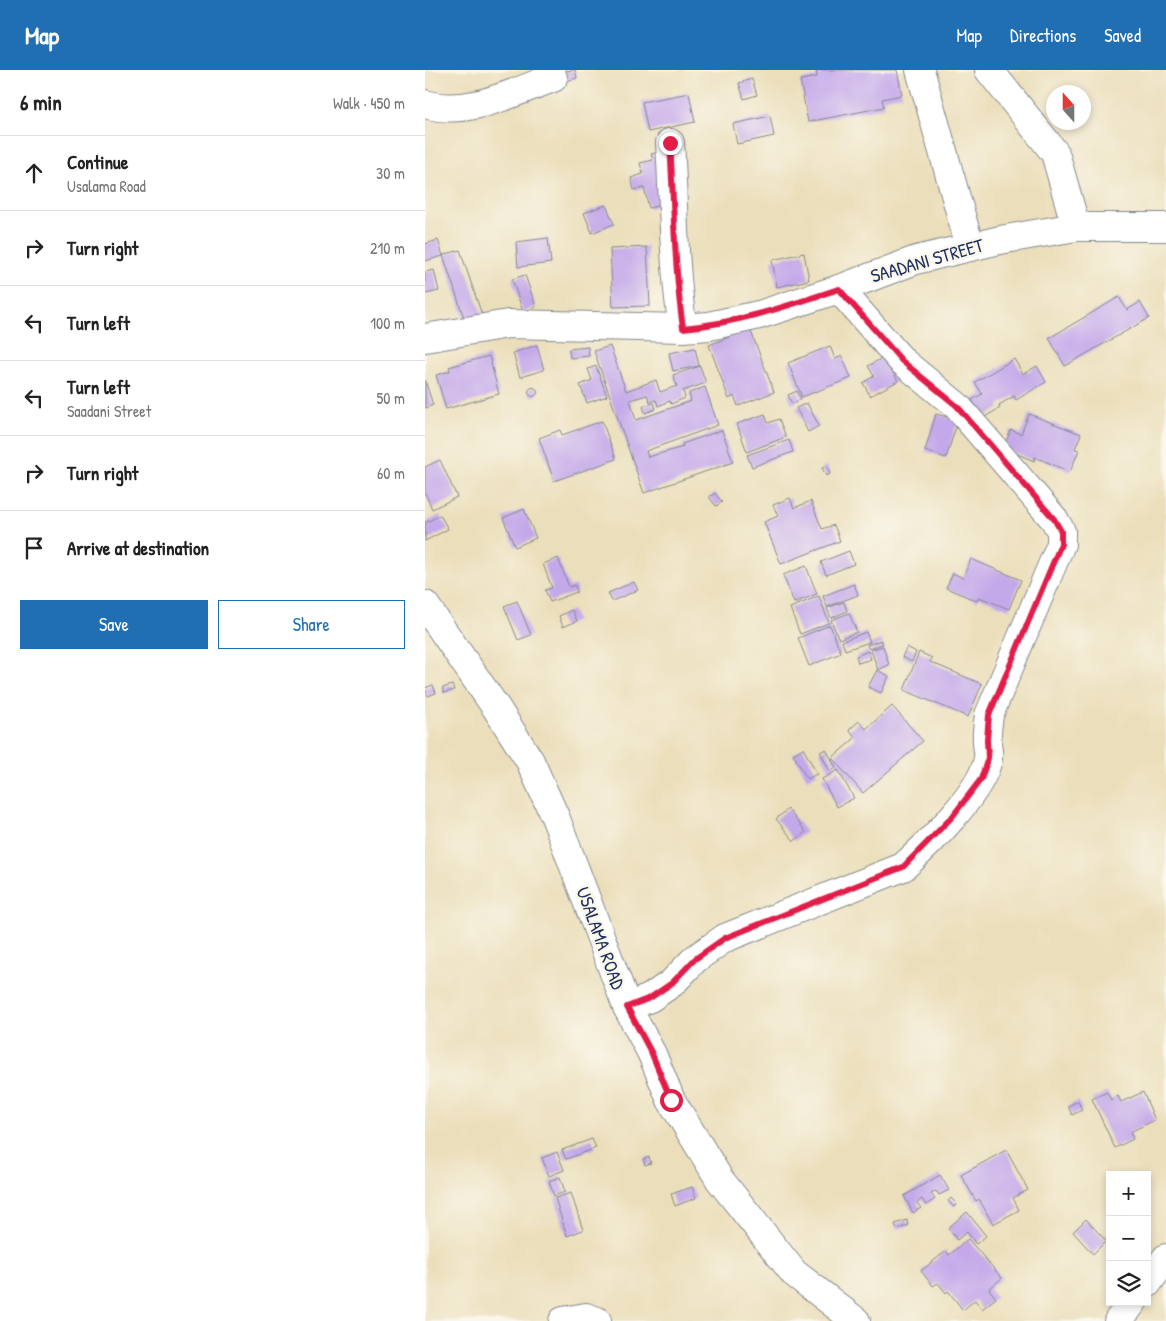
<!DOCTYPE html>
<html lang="en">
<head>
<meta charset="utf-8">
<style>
  :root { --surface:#fff; --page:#f6f6f6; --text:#222; --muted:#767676; --line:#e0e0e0; --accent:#1f6fb2 }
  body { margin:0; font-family:"Patrick Hand",sans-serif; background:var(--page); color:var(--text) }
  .controls { position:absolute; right:15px; bottom:15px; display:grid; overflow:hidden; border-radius:0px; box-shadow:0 2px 8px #0003 }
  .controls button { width:45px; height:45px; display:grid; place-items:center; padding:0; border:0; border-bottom:1px solid var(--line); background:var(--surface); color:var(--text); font:25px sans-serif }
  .compass { position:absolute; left:621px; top:15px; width:45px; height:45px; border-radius:50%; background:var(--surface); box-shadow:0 2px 8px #0003; rotate:339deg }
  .stop { position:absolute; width:15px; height:15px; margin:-11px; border:4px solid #e11d48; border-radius:50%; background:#fff }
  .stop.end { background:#e11d48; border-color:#fff; box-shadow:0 1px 5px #0008 }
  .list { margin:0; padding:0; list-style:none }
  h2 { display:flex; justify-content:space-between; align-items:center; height:65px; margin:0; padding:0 20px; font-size:21px }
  h2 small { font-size:16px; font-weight:400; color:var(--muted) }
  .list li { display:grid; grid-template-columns:32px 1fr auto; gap:15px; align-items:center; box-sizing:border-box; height:75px; padding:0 20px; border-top:1px solid var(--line) }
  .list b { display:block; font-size:19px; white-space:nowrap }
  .list p { margin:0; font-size:16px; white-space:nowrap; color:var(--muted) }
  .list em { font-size:16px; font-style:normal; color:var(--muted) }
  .actions { display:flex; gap:10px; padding:15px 20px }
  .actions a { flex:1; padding:11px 0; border:1px solid var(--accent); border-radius:0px; text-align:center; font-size:18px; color:var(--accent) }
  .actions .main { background:var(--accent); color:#fff }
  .icon { flex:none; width:28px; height:28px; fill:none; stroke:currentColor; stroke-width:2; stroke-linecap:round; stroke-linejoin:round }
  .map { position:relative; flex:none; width:741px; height:1251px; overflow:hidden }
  header { display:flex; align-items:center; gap:30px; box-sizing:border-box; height:70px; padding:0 25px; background:var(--accent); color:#fff }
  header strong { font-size:24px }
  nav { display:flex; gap:28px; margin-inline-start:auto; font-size:18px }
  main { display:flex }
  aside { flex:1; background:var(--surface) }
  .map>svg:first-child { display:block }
</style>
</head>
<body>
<header>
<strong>Map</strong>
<nav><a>Map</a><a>Directions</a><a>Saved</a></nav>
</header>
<main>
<aside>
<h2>6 min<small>Walk · 450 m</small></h2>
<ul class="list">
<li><svg class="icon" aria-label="ahead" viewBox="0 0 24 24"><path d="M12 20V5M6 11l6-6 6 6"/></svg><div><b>Continue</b><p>Usalama Road</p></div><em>30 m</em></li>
<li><svg class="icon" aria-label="right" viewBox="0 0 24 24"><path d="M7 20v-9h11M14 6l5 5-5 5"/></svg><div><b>Turn right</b></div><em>210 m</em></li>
<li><svg class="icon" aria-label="left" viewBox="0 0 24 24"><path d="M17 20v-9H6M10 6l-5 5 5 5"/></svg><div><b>Turn left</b></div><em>100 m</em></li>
<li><svg class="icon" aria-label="left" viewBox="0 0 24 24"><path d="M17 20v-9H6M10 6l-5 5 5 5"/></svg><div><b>Turn left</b><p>Saadani Street</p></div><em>50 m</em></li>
<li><svg class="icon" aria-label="right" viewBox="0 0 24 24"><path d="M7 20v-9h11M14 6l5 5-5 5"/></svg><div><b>Turn right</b></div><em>60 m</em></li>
<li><svg class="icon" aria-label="arrive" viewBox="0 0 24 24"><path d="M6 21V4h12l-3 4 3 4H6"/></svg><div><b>Arrive at destination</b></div></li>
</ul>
<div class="actions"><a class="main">Save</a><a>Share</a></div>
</aside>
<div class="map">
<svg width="741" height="1251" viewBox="0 0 741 1251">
  <rect width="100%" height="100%" fill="#fbf7ec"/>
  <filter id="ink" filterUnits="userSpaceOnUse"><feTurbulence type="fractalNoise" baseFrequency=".02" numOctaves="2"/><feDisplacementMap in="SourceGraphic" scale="10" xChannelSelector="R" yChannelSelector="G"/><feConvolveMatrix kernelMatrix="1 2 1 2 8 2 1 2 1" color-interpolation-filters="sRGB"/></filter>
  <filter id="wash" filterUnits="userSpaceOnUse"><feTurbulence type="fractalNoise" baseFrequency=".0096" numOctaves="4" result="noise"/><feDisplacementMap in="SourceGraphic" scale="20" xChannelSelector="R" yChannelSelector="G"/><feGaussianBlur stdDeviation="1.12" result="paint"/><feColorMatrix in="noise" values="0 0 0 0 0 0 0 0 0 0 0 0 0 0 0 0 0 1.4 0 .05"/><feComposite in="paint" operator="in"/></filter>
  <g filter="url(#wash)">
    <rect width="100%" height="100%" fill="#ebdfbb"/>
    <g id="blocks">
      <g fill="#c4a9ea">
        <polygon points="150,0 152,8 141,11 139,1"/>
        <polygon points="391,0 472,0 477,25 457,29 459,37 383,52 375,10 392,7"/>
        <polygon points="327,9 332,25 319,29 314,13"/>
        <polygon points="264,23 270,52 223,62 217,32"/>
        <polygon points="345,46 349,66 312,74 308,54"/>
        <polygon points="235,82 249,132 224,138 219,118 209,120 206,108 218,104 215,93 228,90 226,84"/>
        <polygon points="181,135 189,154 167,163 159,143"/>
        <polygon points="123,168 126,193 93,197 91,172"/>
        <polygon points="13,170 18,186 0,191 0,174"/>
        <polygon points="222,177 225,236 188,237 185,179"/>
        <polygon points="35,180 57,245 40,251 18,185"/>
        <polygon points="379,183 384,210 352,217 347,190"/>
        <polygon points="9,200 14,221 0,224 0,202"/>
        <polygon points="100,205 111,237 98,242 87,209"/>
        <polygon points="694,227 702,240 715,232 724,248 640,296 624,268"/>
        <polygon points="325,259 349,322 313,336 309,326 304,329 284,275"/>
        <polygon points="112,275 119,300 95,307 88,283"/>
        <polygon points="185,276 201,321 231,310 235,322 252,316 248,305 275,296 281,313 258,321 260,328 246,334 245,331 233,336 231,330 225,332 222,325 205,330 211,350 266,331 264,323 280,317 293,355 221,381 223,387 258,377 257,374 297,360 308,392 219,423 169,281"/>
        <polygon points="405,276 410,289 417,286 426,308 377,327 363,293"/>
        <polygon points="163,277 164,286 145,288 144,279"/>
        <polygon points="270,278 274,296 248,301 244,283"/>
        <polygon points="64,286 74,324 21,339 11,305 25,301 24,297"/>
        <polygon points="459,287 473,311 445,326 438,313 449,306 443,296"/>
        <polygon points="589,289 598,304 612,296 621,312 591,330 589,326 574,335 575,338 558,348 547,330 557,324 550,312"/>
        <polygon points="171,296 182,326 162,333 155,315 167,310 163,299"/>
        <polygon points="0,310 8,335 0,338"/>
        <circle cx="108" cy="322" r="4.5"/>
        <polygon points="372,321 376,329 367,334 363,325"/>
        <polygon points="229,333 231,339 220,343 218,336"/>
        <polygon points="382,333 394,356 383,362 371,338"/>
        <polygon points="340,344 343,353 354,349 361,367 322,382 312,354"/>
        <polygon points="511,344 533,350 521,388 500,381"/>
        <polygon points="604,344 656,364 650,379 654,380 645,402 610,387 609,391 578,378 586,360 596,364"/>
        <polygon points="177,351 191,389 129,411 114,368 135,360 137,365"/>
        <polygon points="364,370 368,382 327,397 322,385"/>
        <polygon points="15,390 32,427 7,439 0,423 0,397"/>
        <polygon points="402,396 405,404 401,406 397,398"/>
        <polygon points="290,423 297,432 291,436 284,427"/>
        <polygon points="365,428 369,438 386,431 397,459 409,455 415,471 356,494 339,452 353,446 348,435"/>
        <polygon points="99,439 111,468 90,477 78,448"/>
        <polygon points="15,445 23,459 0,471 0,453"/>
        <polygon points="424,481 429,494 401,505 396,492"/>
        <polygon points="133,488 144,517 150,515 152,522 125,532 120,520 127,518 118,494"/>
        <polygon points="546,489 596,510 584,539 554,527 552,531 521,518 528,503 538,508"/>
        <polygon points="381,496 392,524 369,533 358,505"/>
        <polygon points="209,512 213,520 187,531 183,523"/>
        <polygon points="429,514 433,525 402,537 398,526"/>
        <polygon points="394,526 404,553 375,564 365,538"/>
        <polygon points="92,531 106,565 93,570 79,536"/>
        <polygon points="419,532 422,541 406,548 402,538"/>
        <polygon points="147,540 152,551 138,557 134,546"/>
        <polygon points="424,543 432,562 414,569 406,550"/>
        <polygon points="405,555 416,583 384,596 373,568"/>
        <polygon points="441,562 445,572 420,580 417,571"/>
        <polygon points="456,570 458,574 444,579 442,575"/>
        <polygon points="458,576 464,595 453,600 446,580"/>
        <polygon points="482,577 491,582 487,592 477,587"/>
        <polygon points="443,581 446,589 433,593 431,586"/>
        <polygon points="494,582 507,588 505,592 557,614 543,647 479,620"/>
        <polygon points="452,600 464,606 456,623 443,617"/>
        <polygon points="8,615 11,623 3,626 0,618"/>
        <polygon points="27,615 29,620 19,623 17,618"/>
        <polygon points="467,636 498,671 438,723 407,688 430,668 424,660 434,651 441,659"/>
        <polygon points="378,678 392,704 382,709 368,684"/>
        <polygon points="401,679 411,698 405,701 395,682"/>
        <polygon points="413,700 429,728 412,737 397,709"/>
        <polygon points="363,739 381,762 369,771 351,749"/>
        <polygon points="682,1022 686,1030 693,1026 696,1032 718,1022 730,1050 705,1062 708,1069 690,1078 667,1029"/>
        <polygon points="653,1031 657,1040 647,1045 643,1036"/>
        <polygon points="167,1069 171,1078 141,1089 137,1080"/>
        <polygon points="581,1080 603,1120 588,1128 594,1140 568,1154 554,1129 551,1131 536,1105"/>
        <polygon points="132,1082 139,1100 124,1106 117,1088"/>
        <polygon points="224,1087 226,1093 220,1095 218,1089"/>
        <polygon points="515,1105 524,1120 514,1125 511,1121 506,1124 510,1129 501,1135 497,1129 492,1133 496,1138 488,1143 479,1126"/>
        <polygon points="135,1107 140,1122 129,1126 124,1111"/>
        <polygon points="267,1117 271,1128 250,1136 246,1124"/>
        <polygon points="146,1123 158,1160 142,1166 130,1128"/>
        <polygon points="526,1128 532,1134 529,1137 523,1131"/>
        <polygon points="542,1142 561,1166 551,1174 542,1162 532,1170 523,1158"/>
        <polygon points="661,1149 681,1171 668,1184 648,1162"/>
        <polygon points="482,1150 483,1156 472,1159 470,1154"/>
        <polygon points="543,1169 577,1208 564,1219 571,1228 557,1239 550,1230 538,1240 523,1221 521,1223 513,1213 508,1216 496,1201 521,1181 524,1185"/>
      </g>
    </g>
  </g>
  <g filter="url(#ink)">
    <use href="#blocks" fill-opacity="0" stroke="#83878c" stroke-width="1"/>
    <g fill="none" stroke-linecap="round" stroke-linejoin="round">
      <defs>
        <g id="minor">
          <polyline points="495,0 545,177"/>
          <polyline points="564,0 630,83 651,157"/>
          <path d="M0 34C43 47 88 22 128 8L125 0"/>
          <path d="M245 73C249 134 248 197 258 258"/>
          <polyline points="0,268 83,254 258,258 284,256 334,245 414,219 491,190 575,170 651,157 741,157"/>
          <polyline points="0,535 72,639 105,691 131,749 202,937 227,984 246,1030 295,1110 369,1203 431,1251"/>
          <path d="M202 937 225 928 247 913 270 889 300 868 478 797C502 776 559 720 563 688 564 683 562 677 562 672 561 663 563 654 564 645L636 474V461L629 449 532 336 477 291 414 219"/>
          <polyline points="722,1214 741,1188"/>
          <polyline points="138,1251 161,1247 172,1251"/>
          <polyline points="693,1251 708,1232"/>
        </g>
      </defs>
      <use href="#minor" stroke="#83878c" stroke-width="30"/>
      <use href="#minor" stroke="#fff" stroke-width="28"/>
    </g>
  </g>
  <g fill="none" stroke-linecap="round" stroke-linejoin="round" filter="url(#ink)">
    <path stroke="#e11d48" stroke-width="6" d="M245 73C249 134 249 197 258 258 313 253 363 236 414 219L477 291 532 336 629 449 636 461V474L564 645 562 670 563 688 556 709 527 747 478 797 300 868 270 889 247 913 225 928 202 937 227 984 246 1030"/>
  </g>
  <g text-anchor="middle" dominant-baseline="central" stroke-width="5" stroke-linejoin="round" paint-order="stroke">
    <g font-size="19" fill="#1b2f5e" stroke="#fbf7ec">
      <text transform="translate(502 190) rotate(-16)">SAADANI STREET</text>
      <text transform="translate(176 868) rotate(70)">USALAMA ROAD</text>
    </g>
  </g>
</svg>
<div class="controls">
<button>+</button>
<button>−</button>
<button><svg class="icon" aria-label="layers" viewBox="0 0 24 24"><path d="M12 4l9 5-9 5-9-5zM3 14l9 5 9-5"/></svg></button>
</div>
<svg class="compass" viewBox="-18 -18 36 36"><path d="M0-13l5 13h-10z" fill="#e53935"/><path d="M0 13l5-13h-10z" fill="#767676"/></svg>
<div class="stop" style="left:246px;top:1030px"></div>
<div class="stop end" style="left:245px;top:73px"></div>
</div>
</main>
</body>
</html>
